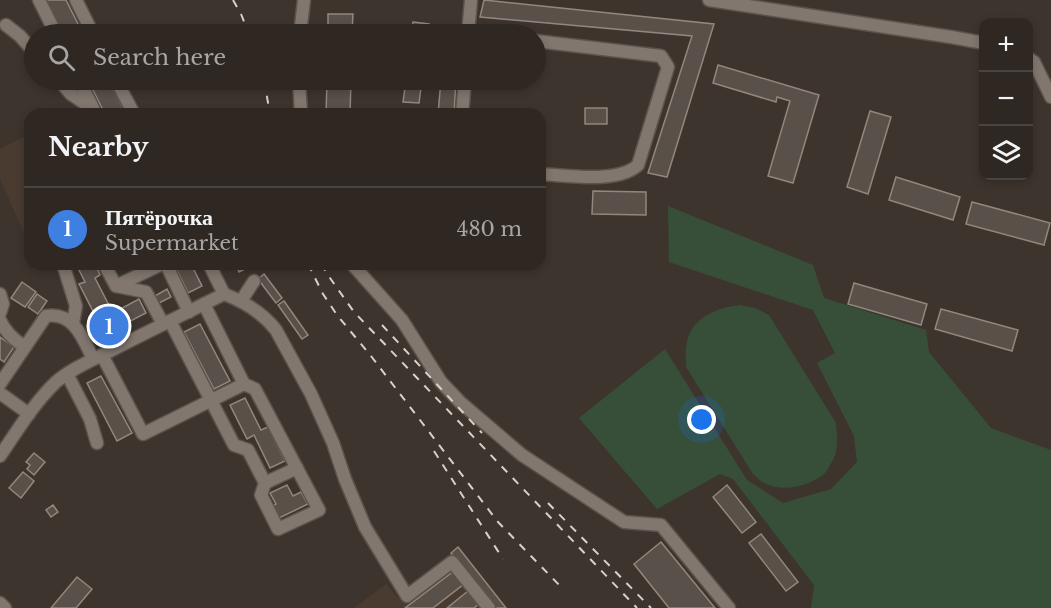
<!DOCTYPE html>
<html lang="en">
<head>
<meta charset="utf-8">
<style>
  :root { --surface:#2e2722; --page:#3a332f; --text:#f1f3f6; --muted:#a7a5a5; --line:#494440; --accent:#fa9f4e }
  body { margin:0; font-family:"Libre Baskerville",serif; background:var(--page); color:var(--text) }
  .controls { position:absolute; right:18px; top:18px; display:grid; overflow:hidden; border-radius:12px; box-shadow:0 3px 9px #0003 }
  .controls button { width:54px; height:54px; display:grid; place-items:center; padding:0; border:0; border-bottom:2px solid var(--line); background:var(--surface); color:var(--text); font:30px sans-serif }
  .you { position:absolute; left:702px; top:420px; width:21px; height:21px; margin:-15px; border:4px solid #fff; border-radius:50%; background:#1a73e8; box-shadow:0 0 0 9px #1a73e833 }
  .badge { display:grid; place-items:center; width:39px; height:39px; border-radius:50%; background:var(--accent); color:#fff; font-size:20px; font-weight:700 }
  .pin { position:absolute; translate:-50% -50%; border:3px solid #fff; box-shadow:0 2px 6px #0006 }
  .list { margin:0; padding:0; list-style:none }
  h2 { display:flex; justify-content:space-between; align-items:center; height:78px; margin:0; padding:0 24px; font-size:26px }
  h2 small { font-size:20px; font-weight:400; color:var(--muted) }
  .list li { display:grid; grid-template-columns:39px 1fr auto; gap:18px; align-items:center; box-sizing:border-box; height:84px; padding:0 24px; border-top:2px solid var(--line) }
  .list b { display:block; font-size:22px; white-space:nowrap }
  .list p { margin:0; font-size:20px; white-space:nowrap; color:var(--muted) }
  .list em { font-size:20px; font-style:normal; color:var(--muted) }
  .icon { flex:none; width:33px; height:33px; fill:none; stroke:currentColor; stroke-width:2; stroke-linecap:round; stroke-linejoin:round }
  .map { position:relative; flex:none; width:1051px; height:608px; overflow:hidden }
  .search { position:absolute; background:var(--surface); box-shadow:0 3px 9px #0003; left:24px; top:24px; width:522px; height:66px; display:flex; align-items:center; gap:15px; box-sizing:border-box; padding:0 21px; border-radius:33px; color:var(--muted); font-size:22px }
  .panel { position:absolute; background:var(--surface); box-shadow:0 3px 9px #0003; left:24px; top:108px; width:522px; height:162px; border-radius:18px }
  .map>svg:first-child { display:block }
</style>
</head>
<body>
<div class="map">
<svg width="1051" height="608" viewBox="0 0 1051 608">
  <rect width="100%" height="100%" fill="#3d342d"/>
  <g fill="#493b30">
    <polygon points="30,134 30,246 0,179 0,149"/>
    <polygon points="458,547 506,608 354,608 386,584 398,598"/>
  </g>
  <g fill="#374f38">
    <polygon points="668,206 813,265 824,298 926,330 929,352 991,428 1051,450 1051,608 811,608 814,585 733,479 720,474 657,509 579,418 665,349 747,480 783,503 831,489 857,462 854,436 817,363 835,353 813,310 669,262"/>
    <path d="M740 305 755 308 769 315 836 423C837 435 839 448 833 460 831 463 828 469 826 472 812 486 782 493 764 483 760 481 757 477 753 474L686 367C686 360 685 354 686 348 689 318 715 308 740 305Z"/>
  </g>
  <g fill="#595049" stroke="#92877f" stroke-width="1.5">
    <polygon points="46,0 66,0 83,34 63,34"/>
    <polygon points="484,0 714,24 667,177 648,173 692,36 480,17"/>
    <polygon points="328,14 353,14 352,34 328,34"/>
    <polygon points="413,22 429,24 427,34 411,34"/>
    <polygon points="237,29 240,34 224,34"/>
    <polygon points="718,65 819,95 793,183 768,176 790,101 777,97 776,102 713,83"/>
    <polygon points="88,80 109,80 126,114 105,114"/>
    <polygon points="327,80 351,80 350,114 326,114"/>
    <polygon points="406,80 422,80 419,103 403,102"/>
    <polygon points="441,80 456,80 454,114 438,114"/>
    <rect x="585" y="108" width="22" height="16"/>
    <polygon points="870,111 891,117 868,194 847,187"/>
    <polygon points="896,177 960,197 953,220 889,200"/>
    <polygon points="593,191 646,192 646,215 592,214"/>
    <polygon points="972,202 1050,223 1044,245 966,224"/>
    <polygon points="76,264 95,264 100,275 95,278 113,313 139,299 146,313 94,340 87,326 98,321 79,284 85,282"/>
    <polygon points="180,264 191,264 202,286 188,293 175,266"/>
    <polygon points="236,264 245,264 247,268 239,272"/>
    <polygon points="264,274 282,298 276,303 258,279"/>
    <polygon points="22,282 36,292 25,307 11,298"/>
    <polygon points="854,283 927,304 921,325 848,304"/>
    <polygon points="167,289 171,297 157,304 153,297"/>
    <polygon points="37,294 47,301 38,314 28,307"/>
    <polygon points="284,301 308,335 302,339 278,305"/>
    <polygon points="941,309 1018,330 1012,351 935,329"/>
    <polygon points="200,324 230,381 214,389 184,332"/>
    <polygon points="0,337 14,347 4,362 0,359"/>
    <polygon points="101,376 132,433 117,441 87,383"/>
    <polygon points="245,398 261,430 268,427 285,461 270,468 254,435 247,439 230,405"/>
    <polygon points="34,453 45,462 34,475 27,469 30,465 26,462"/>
    <polygon points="23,472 34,481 21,498 9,488"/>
    <polygon points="287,485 293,496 301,492 308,504 277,519 271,507 276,504 270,493"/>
    <polygon points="727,485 756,522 742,533 713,497"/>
    <polygon points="53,505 58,512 51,517 46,510"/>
    <polygon points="761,534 798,582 786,591 749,543"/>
    <polygon points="661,542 715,608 669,608 634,564"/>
    <polygon points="458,547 506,608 494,608 451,553"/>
    <polygon points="454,571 464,584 433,608 405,608"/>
    <polygon points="77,577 92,589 76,608 51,608"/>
    <polygon points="468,591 479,604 474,608 447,608"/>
  </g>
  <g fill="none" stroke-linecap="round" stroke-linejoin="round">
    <defs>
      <g id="minor">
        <polyline points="39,0 56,34"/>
        <polyline points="76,0 93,34"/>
        <polyline points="709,0 951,37 984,43"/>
        <polyline points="6,25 20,36 34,52"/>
        <polyline points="300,34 304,0"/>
        <polyline points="468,34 471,0"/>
        <path d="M536 41 661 56 668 67 638 165C618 184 566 175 540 174"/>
        <polyline points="1028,58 1034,62 1051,97"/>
        <polyline points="59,80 71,94 93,109"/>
        <polyline points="79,80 93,108"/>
        <polyline points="116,80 134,114"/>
        <polyline points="299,80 301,114"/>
        <polyline points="462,114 465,80"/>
        <polyline points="63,264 76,306 73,323"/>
        <polyline points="104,264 116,286 162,264"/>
        <polyline points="166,264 189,312"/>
        <polyline points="209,264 224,294"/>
        <polyline points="352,264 402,320 441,382 460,402 522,455 624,522 661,525 729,608"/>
        <polyline points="116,286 146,292 163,324"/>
        <polyline points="0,294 3,304 0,313"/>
        <polyline points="241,301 254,281"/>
        <path d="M0 320C5 332 14 340 25 347"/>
        <polyline points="170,321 234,445 248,450 265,483 261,495 278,529 319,510 255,389 244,384 204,304"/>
        <polyline points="102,355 143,434 244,384"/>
        <polyline points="67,374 90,419 97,443"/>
        <path d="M0 384 46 316C74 312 83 338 93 359"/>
        <polyline points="0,393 29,414"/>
        <path d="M0 456C17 431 34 403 56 382 72 368 93 360 112 350 149 331 186 313 224 294 245 302 262 312 276 330L311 394 333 443 345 479 365 527 407 596 452 562 489 608"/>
        <polyline points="265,483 297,468"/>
        <polyline points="0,603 5,608"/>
      </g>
    </defs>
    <use href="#minor" stroke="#5b534d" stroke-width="15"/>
    <use href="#minor" stroke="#81776f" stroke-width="12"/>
    <g stroke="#d7d0cb" stroke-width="2" stroke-dasharray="8 8" stroke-linecap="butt">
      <polyline points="233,0 241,14 249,34"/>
      <polyline points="264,80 270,114"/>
      <polyline points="308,264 323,294 337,315 371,356 498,522 563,589"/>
      <polyline points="321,264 330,278 354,312 637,608"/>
      <polyline points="382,325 482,433"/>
      <polyline points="434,451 503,559"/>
      <polyline points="548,503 651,608"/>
    </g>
  </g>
</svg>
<div class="controls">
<button>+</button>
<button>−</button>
<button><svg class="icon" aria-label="layers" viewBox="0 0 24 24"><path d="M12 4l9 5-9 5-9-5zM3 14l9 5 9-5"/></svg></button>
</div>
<div class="you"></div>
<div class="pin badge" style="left:109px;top:326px;background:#3f7fe0">1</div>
<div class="search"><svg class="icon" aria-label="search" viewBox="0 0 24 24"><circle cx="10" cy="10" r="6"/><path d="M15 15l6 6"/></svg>Search here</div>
<section class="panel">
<h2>Nearby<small></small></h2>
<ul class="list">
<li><span class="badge" style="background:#3f7fe0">1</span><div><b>Пятёрочка</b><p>Supermarket</p></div><em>480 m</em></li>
</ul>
</section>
</div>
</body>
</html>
